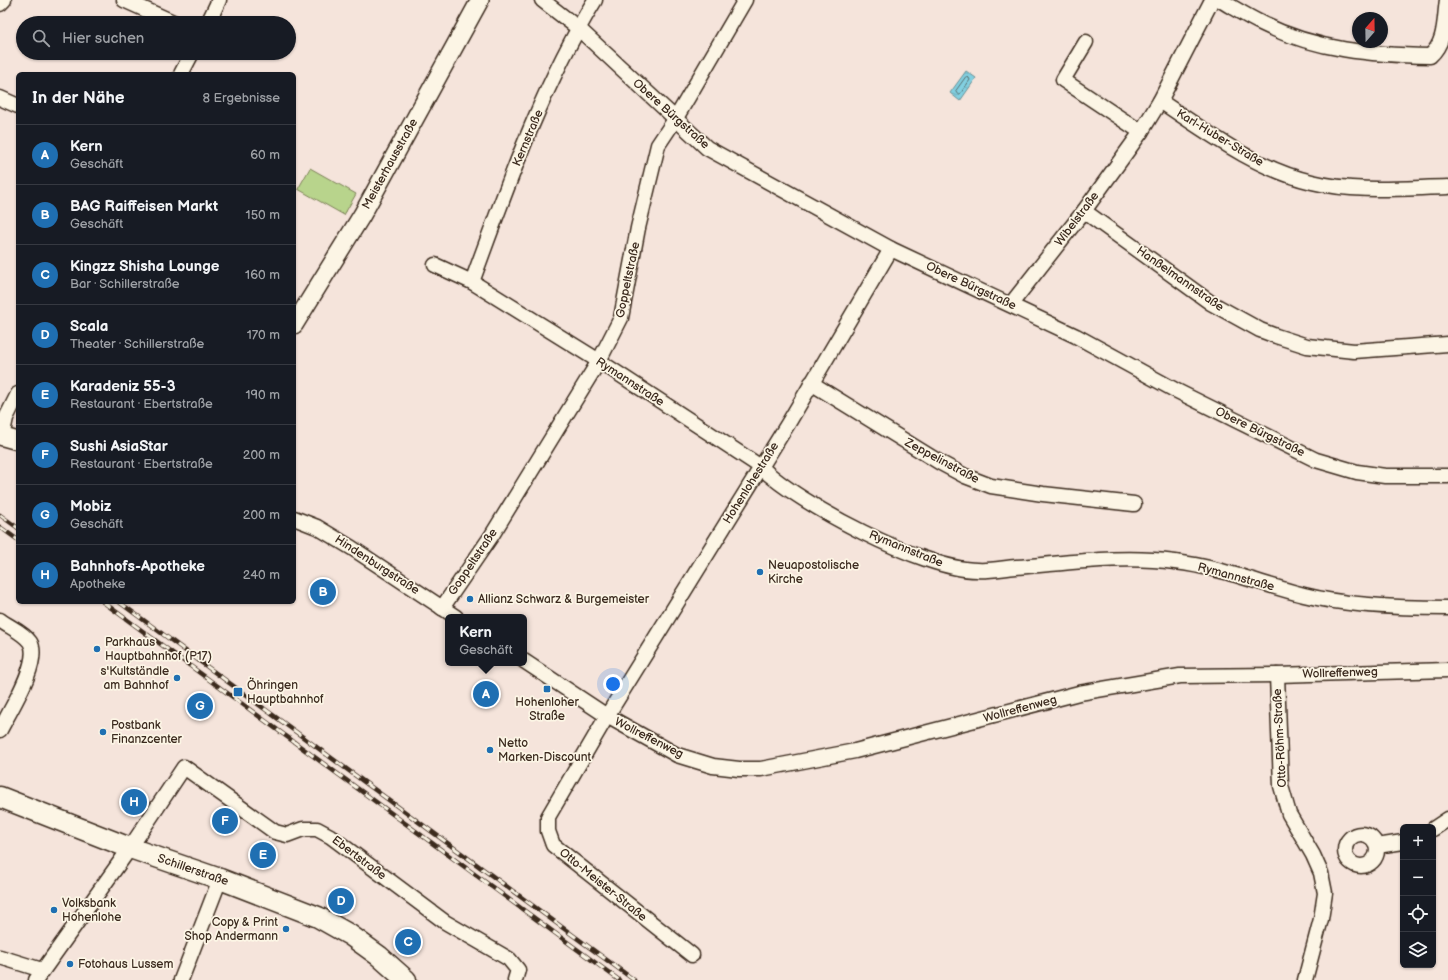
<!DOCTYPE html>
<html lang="de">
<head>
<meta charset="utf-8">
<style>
  :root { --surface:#171b24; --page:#20242c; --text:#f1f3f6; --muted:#9ea1a6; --line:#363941; --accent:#1f6fb2 }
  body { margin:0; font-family:"Balsamiq Sans",sans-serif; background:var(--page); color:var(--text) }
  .controls { position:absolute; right:12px; bottom:12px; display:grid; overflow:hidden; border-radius:6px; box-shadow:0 1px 3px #0004 }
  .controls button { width:36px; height:36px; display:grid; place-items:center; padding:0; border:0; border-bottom:1px solid var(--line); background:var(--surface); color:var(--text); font:20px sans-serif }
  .compass { position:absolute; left:1352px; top:12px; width:36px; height:36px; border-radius:50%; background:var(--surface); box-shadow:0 1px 3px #0004; rotate:20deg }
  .you { position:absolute; left:613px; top:684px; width:14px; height:14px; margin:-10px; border:3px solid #fff; border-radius:50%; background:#1a73e8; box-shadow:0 0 0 6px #1a73e833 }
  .badge { display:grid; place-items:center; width:26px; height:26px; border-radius:50%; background:var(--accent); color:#fff; font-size:13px; font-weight:700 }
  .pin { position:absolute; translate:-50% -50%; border:2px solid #fff; box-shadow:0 1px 4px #0006 }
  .popup { position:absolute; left:445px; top:614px; width:82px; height:52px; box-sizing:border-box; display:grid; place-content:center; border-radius:6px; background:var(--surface); filter:drop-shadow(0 1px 3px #0005); font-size:13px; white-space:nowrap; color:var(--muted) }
  .popup b { font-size:15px; color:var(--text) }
  .popup::after { content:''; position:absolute; left:50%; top:100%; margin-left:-8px; border:8px solid transparent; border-top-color:var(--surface) }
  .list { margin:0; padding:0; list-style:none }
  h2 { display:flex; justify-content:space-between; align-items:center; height:52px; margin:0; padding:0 16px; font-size:17px }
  h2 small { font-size:13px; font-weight:400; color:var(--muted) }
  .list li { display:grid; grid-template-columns:26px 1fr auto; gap:12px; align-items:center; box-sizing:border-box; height:60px; padding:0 16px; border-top:1px solid var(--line) }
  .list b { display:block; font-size:15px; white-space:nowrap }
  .list p { margin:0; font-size:13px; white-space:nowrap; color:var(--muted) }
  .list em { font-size:13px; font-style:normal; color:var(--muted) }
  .icon { flex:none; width:22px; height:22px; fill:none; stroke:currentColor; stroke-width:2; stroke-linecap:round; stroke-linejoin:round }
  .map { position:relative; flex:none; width:1448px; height:980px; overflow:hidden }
  .search { position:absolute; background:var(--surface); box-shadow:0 1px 3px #0004; left:16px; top:16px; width:280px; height:44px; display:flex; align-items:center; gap:10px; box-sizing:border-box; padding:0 14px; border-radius:22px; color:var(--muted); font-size:15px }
  .panel { position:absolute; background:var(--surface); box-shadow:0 1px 3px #0004; left:16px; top:72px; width:280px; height:532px; border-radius:6px }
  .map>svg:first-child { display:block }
</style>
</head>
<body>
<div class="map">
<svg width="1448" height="980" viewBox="0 0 1448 980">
  <defs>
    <pattern id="water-ripples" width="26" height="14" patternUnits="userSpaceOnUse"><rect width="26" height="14" fill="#82d0e1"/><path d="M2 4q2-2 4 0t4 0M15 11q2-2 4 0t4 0" fill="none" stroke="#71b3c1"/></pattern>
  </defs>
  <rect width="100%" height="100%" fill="#f5e4db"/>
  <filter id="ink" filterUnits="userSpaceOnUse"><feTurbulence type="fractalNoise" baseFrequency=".025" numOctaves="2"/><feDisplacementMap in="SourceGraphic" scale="8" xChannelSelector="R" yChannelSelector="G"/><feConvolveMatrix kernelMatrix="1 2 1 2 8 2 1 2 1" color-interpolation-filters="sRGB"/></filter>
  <g filter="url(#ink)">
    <polygon fill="#b8d48c" stroke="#7a7f55" points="310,168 356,194 344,215 298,189"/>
    <polygon fill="url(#water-ripples)" stroke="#668e93" points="966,71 976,78 960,101 950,93"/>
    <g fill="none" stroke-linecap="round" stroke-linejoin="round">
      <polygon stroke="#576c6c" stroke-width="1" points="966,77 969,78 970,80 960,94 958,94 956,91"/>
      <defs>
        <g id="minor">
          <polyline points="124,0 175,23"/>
          <polyline points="542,0 578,28 707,148 891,249 1076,336 1175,390 1316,460 1357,472 1385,476 1448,476"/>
          <path d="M1220 0C1234 8 1248 17 1263 24 1316 50 1372 55 1430 56 1446 42 1444 20 1447 0"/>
          <polyline points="0,4 4,0"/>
          <polyline points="208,23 219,0"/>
          <polyline points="1086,42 1063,80 1141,132"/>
          <polyline points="181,74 192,53"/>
          <polyline points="0,98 18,106"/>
          <path d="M1160 101C1207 132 1256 169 1312 182 1356 193 1403 188 1448 187"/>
          <polyline points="1084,211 1211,303 1260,330 1276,336 1307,346 1354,351 1448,344"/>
          <path d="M435 265 472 282 599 361 761 467C798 504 924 570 977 570 990 571 1003 568 1016 567 1069 563 1122 555 1175 562 1219 567 1261 584 1304 595 1347 606 1404 608 1448 608"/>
          <path d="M472 282C507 187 542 86 595 0"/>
          <polyline points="1011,304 1084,211 1141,132 1160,101 1212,0"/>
          <polyline points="811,383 939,462 965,476 991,486 1043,494 1134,504"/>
          <polyline points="2,437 6,418 18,394"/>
          <polyline points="294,518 317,527 352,548 456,617"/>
          <polyline points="442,608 492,535 599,361 621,318 638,228 658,145 676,118 745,0"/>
          <path d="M0 620C9 627 23 632 30 642 42 661 9 712 0 730"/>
          <polyline points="524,661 607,716 677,755 713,766 739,769 761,769 855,751 1079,693 1180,676 1277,675 1448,670"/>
          <polyline points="1277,675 1281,786 1289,814 1313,855 1321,873 1325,893 1321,919 1305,980"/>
          <polyline points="1433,829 1448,819"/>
          <circle cx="1361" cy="850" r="16"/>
          <polyline points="1377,846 1403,842"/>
          <polyline points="692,955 553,845 548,831 548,817 607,716 789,422 891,249"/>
          <polyline points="0,957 42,970"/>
          <polyline points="36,980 130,848 184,767 275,832 287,835 303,829 317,829 330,836 445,922 509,959 518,970 515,980"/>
          <polyline points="181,980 220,879"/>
        </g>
        <g id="tertiary">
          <polyline points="294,325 362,215 480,0"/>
          <polyline points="0,436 18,441"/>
        </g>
        <polyline id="secondary" points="0,797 130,848 220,879 318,917 350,935 379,956 406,980"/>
      </defs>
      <use href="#minor" stroke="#3b2a1e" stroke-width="17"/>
      <use href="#tertiary" stroke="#3b2a1e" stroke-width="20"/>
      <use href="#secondary" stroke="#3b2a1e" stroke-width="23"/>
      <use href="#minor" stroke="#fcf5e5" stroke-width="14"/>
      <use href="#tertiary" stroke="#fcf5e5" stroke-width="17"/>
      <use href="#secondary" stroke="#fcf5e5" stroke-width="20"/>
      <defs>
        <g id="rail">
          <polyline points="0,515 18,528"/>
          <polyline points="0,527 18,540"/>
          <polyline points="103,602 619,980"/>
          <polyline points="119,602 634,980"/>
        </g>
      </defs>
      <use href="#rail" stroke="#3b2a1e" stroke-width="4.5"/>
      <use href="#rail" stroke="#fcf5e5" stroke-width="3" stroke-dasharray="9" stroke-linecap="butt"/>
    </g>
  </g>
  <g fill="#1f6fb2" stroke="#fcf5e5" stroke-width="1.5">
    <circle cx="760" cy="572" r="4"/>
    <circle cx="470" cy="599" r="4"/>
    <circle cx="97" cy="649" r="4"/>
    <circle cx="177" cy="678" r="4"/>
    <rect x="543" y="685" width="8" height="8" rx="2"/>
    <rect x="233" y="687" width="10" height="10" rx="2"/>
    <circle cx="103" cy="732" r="4"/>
    <circle cx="490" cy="750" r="4"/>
    <circle cx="54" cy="910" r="4"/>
    <circle cx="286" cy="929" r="4"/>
    <circle cx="70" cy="964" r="4"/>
  </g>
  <g text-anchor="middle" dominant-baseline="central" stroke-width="3.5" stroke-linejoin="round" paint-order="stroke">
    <g font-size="12" fill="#3b2a1e" stroke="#fcf5e5">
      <text transform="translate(671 114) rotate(42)">Obere Bürgstraße</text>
      <text transform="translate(528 138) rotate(-67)">Kernstraße</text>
      <text transform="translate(1220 138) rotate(31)">Karl-Huber-Straße</text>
      <text transform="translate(390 164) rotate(-61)">Meisterhausstraße</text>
      <text transform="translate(1077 219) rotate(-53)">Wibelstraße</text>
      <text transform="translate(1180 279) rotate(35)">Hanßelmannstraße</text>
      <text transform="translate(628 280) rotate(-78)">Goppeltstraße</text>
      <text transform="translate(971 286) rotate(25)">Obere Bürgstraße</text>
      <text transform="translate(630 382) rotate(33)">Rymannstraße</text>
      <text transform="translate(1260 432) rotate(26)">Obere Bürgstraße</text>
      <text transform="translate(942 461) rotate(28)">Zeppelinstraße</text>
      <text transform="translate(751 483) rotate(-58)">Hohenlohestraße</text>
      <text transform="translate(906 549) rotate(22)">Rymannstraße</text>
      <text transform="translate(473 562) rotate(-56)">Goppeltstraße</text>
      <text transform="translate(377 565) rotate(33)">Hindenburgstraße</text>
      <text transform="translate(1236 577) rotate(15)">Rymannstraße</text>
      <text transform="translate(1340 673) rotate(-2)">Wollreffenweg</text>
      <text transform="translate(1020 709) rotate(-15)">Wollreffenweg</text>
      <text transform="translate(649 738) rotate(27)">Wollreffenweg</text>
      <text transform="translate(1280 738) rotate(-93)">Otto-Röhm-Straße</text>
      <text transform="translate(359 858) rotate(37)">Ebertstraße</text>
      <text transform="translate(193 870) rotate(19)">Schillerstraße</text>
      <text transform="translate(603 885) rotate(39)">Otto-Meister-Straße</text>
    </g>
    <g font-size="12" fill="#3b2a1e" stroke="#fcf5e5" text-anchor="start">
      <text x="768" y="565">Neuapostolische<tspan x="768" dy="14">Kirche</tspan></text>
      <text x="478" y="599">Allianz Schwarz &amp; Burgemeister</text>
      <text x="105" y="642">Parkhaus<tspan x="105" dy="14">Hauptbahnhof (P17)</tspan></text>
      <text x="169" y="671" text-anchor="end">s'Kultständle<tspan x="169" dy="14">am Bahnhof</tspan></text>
      <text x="247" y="685">Öhringen<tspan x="247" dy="14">Hauptbahnhof</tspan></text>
      <text x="547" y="702" text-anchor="middle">Hohenloher<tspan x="547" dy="14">Straße</tspan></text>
      <text x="111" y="725">Postbank<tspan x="111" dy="14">Finanzcenter</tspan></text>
      <text x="498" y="743">Netto<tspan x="498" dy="14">Marken-Discount</tspan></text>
      <text x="62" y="903">Volksbank<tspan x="62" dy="14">Hohenlohe</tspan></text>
      <text x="278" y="922" text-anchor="end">Copy &amp; Print<tspan x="278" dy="14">Shop Andermann</tspan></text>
      <text x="78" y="964">Fotohaus Lussem</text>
    </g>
  </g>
</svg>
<div class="controls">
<button>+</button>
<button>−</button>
<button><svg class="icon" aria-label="locate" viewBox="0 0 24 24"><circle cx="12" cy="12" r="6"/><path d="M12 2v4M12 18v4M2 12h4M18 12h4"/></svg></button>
<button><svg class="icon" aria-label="layers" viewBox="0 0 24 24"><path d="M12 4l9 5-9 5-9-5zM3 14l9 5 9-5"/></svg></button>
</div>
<svg class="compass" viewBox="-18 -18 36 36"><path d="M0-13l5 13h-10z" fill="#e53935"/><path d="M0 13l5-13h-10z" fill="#9ea1a6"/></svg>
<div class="you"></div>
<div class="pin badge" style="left:486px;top:694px">A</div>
<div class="popup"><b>Kern</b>Geschäft</div>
<div class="pin badge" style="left:323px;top:592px">B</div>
<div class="pin badge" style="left:408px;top:942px">C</div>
<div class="pin badge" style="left:341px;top:901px">D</div>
<div class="pin badge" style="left:263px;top:855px">E</div>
<div class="pin badge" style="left:225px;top:821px">F</div>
<div class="pin badge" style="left:200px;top:706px">G</div>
<div class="pin badge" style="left:134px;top:802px">H</div>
<div class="search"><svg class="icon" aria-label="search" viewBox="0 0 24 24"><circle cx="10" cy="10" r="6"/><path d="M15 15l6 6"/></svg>Hier suchen</div>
<section class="panel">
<h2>In der Nähe<small>8 Ergebnisse</small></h2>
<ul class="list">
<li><span class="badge">A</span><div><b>Kern</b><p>Geschäft</p></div><em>60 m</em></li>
<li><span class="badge">B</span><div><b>BAG Raiffeisen Markt</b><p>Geschäft</p></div><em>150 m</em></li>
<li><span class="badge">C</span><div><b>Kingzz Shisha Lounge</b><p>Bar · Schillerstraße</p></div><em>160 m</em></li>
<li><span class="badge">D</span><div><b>Scala</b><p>Theater · Schillerstraße</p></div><em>170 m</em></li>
<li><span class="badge">E</span><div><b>Karadeniz 55-3</b><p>Restaurant · Ebertstraße</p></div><em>190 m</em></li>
<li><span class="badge">F</span><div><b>Sushi AsiaStar</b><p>Restaurant · Ebertstraße</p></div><em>200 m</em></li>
<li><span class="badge">G</span><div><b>Mobiz</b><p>Geschäft</p></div><em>200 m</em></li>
<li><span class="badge">H</span><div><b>Bahnhofs-Apotheke</b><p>Apotheke</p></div><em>240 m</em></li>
</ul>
</section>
</div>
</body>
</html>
